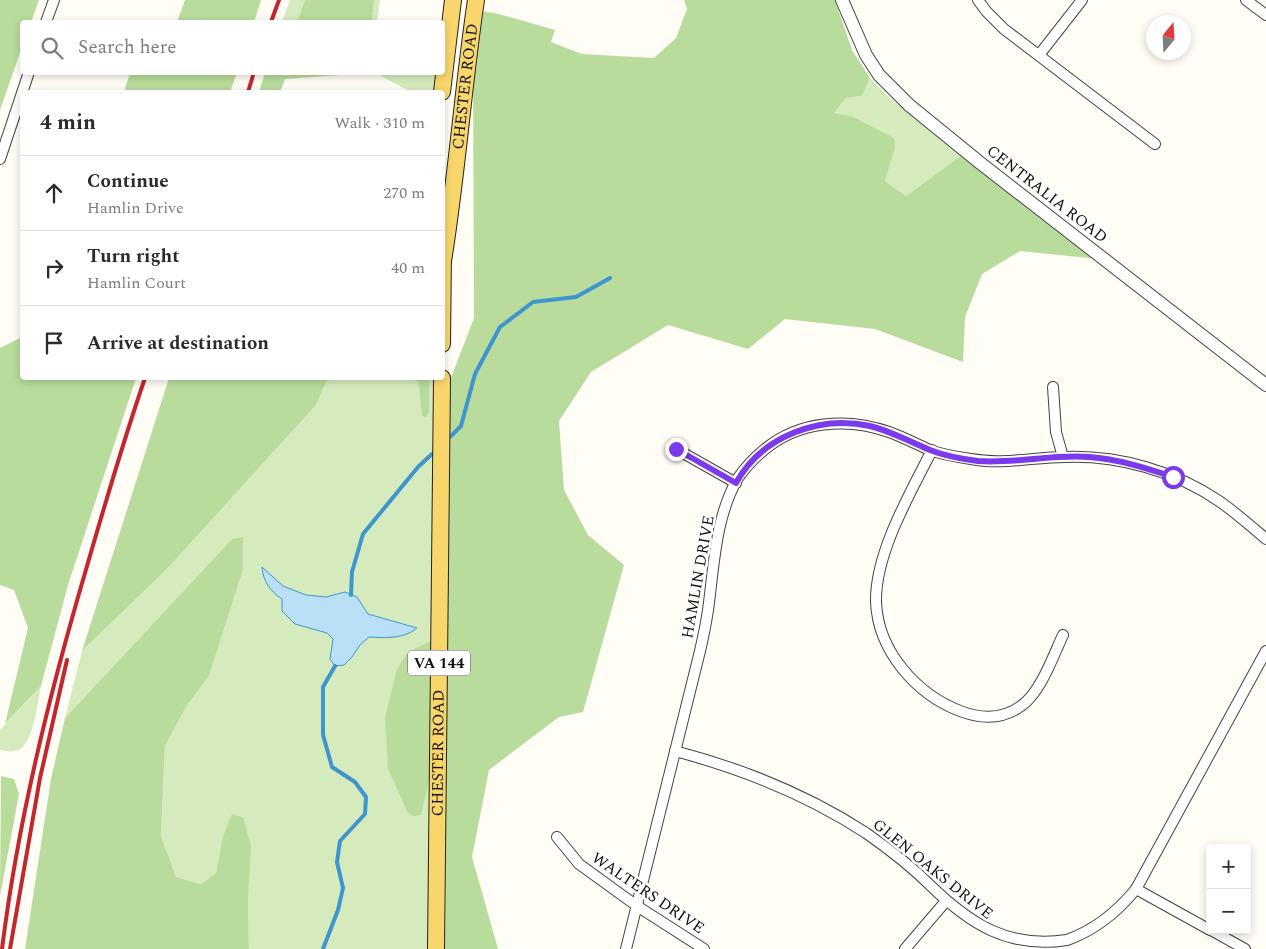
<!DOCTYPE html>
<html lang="en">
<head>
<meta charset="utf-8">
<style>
  :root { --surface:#fff; --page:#f7f7f7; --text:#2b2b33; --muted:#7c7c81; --line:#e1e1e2 }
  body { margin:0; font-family:Spectral,serif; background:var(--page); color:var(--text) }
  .controls { position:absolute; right:15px; bottom:15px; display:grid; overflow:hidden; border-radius:5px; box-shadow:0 2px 8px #0003 }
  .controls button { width:45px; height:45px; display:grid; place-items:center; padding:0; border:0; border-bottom:1px solid var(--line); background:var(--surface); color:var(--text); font:25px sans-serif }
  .compass { position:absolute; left:1146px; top:15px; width:45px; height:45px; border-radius:50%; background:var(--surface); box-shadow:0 2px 8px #0003; rotate:18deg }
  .stop { position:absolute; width:15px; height:15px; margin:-11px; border:4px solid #7c3aed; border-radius:50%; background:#fff }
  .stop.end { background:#7c3aed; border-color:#fff; box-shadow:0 1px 5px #0008 }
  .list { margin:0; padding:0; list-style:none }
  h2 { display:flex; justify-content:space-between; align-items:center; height:65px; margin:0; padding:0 20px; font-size:21px }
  h2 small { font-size:16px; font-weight:400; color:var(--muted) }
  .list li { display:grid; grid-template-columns:32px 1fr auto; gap:15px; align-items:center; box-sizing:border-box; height:75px; padding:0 20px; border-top:1px solid var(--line) }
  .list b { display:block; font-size:19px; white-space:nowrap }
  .list p { margin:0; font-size:16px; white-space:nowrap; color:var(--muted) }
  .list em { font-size:16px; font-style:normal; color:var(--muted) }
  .icon { flex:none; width:28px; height:28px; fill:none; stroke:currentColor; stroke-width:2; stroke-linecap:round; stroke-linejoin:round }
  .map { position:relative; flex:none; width:1266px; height:949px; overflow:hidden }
  .search { position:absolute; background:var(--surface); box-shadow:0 2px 8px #0003; left:20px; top:20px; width:425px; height:55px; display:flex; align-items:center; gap:12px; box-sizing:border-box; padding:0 18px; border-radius:5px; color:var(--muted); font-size:19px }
  .panel { position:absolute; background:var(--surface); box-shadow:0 2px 8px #0003; left:20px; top:90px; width:425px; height:290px; border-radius:5px }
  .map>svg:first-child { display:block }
</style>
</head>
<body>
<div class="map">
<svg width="1266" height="949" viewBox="0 0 1266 949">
  <rect width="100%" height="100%" fill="#fffdf5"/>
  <g fill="#d5ebbd">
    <polygon points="290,0 305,0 297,22 282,22"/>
    <polygon points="374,0 380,0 377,22 372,22"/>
    <polygon points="360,73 436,73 434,92 411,92 375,73"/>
    <polygon points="870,78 889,97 962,155 906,196 885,181 895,148 834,113 846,98 862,96"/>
    <polygon points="328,378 416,378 419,386 422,416 429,412 430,378 436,378 430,715 432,768 427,949 249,949 248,898 243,817 233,814 223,836 216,873 201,884 176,877 161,836 165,746 186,707 209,676 243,570 232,539 65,718 82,651 167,569 316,405"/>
    <path d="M41 686C37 703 34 746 16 751 11 752 5 751 0 750V730Z"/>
  </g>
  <g fill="#b9dc9c">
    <polygon points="0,0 39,0 31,22 22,22 22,47 0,110"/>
    <polygon points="185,0 261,0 254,22 177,22"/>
    <polygon points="305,0 374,0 372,22 297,22"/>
    <polygon points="684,0 835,0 852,50 870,78 862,96 846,98 834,113 853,117 894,138 895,148 885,181 906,196 962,155 1098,259 1020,251 982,274 965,317 963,362 875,329 785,319 748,349 668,325 591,372 559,421 564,490 588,535 624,565 583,712 559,717 489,770 472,857 498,949 445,949 449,383 474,318 473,68 482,11 499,14 555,30 551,42 582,54 654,58 676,38 687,9"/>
    <polygon points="130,73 130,72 237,73 230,92 124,92"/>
    <polygon points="265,73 265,72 356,73 354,74 285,79 280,92 259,92"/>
    <polygon points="22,337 22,378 136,378 68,585 41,686 5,724 28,628 14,590 0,585 0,348"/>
    <polygon points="169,378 328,378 316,405 167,569 82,651"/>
    <polygon points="416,378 430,378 429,412 426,417 422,416 419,386"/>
    <polygon points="243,537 243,570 209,676 186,707 165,746 161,836 176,877 201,884 216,873 223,836 232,814 243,817 251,846 248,898 249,949 25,949 51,779 65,718 232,539"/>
    <polygon points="431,641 430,715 432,768 421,815 414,816 408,813 388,769 385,718 397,669 408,652"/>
    <polygon points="1,776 14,779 19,794 0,896"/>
  </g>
  <path fill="#b9e0f7" stroke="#3f96cf" d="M262 567 283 586 306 595 326 597 345 592 357 597 368 614 417 628C404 639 385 638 369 637L360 645 352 657 344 665 335 666 330 659 333 639 327 633 295 624 282 611V599C270 591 263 581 262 567Z"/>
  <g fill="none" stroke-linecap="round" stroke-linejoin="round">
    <g stroke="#3f96cf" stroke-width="4">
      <polyline points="451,436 461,426 475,374 500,327 533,302 576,297 610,278"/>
      <polyline points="351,595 352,572 363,534 418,467 432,454"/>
      <polyline points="323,949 338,910 343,888 337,862 340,841 365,814 366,797 355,782 332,767 323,735 323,687 335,666"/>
    </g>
    <defs>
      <g id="minor">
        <polyline points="978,0 986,11 1004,29 1155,144"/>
        <polyline points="1246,0 1266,15"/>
        <polyline points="46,22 54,0"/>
        <polyline points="1039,55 1082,0"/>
        <polyline points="0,159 29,72"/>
        <polyline points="1053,387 1056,432 1063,457"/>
        <polyline points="676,449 736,483"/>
        <path d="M932 450C910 494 875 553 876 602 878 651 916 694 960 711 981 719 1002 720 1021 706 1041 692 1053 656 1063 635"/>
        <path d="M675 751C743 769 808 795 866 833 889 849 912 867 931 886 970 924 1009 949 1067 940 1095 930 1118 911 1136 889L1266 651"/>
        <polyline points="557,837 579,864 637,906 704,949"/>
        <polyline points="1136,889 1210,930"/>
        <polyline points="1211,930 1245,949"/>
        <path d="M626 949 700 651C703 638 706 624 708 610 714 567 715 517 738 478 745 468 754 458 764 450 798 421 847 417 889 432 903 437 916 444 930 450 943 455 957 457 971 459 1002 465 1034 457 1065 457 1118 455 1175 471 1219 501 1236 513 1251 526 1266 539"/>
        <polyline points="905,949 946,901"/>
      </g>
      <polyline id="tertiary" points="842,0 866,55 879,75 909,105 979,162 1266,385"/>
      <g id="primary">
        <polyline points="442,92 453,0"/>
        <path id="s1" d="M443 261C457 175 463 87 476 0"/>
        <polyline points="442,344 443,252"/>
        <path id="s2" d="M436 949 442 378"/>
      </g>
    </defs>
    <use href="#minor" stroke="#444" stroke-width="12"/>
    <use href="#tertiary" stroke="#444" stroke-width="14"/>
    <use href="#primary" stroke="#222" stroke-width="18"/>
    <use href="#minor" stroke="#fff" stroke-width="10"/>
    <use href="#tertiary" stroke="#fff" stroke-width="12"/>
    <use href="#primary" stroke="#f9d66b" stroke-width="16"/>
    <g stroke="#c4262e" stroke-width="4">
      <polyline points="271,22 279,0"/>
      <polyline points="248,92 254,72"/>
      <path d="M2 949C18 821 49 696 85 573 104 507 123 442 145 378"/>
      <polyline points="10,949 40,778 67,660"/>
    </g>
  </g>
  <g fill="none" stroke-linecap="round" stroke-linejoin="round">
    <path stroke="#7c3aed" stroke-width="6" d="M676 449 736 483C762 436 819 415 870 426 891 431 910 442 930 450 945 456 962 459 978 461 1015 464 1052 454 1089 457 1118 459 1146 468 1173 477"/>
  </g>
  <g text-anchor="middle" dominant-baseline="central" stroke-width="5" stroke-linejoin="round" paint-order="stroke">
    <rect fill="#fff" stroke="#585858" stroke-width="1" x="408" y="650.5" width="62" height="25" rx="4"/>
    <g font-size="15" font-weight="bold" fill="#111">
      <text x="439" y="663">VA 144</text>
    </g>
    <g font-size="16" fill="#111" stroke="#fff">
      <text stroke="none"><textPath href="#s1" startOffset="176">CHESTER ROAD</textPath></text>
      <text transform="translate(1047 194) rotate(38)">CENTRALIA ROAD</text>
      <text transform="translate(698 577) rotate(-80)">HAMLIN DRIVE</text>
      <text stroke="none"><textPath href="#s2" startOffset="196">CHESTER ROAD</textPath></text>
      <text transform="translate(933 869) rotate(39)">GLEN OAKS DRIVE</text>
      <text transform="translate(648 893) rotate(34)">WALTERS DRIVE</text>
    </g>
  </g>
</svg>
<div class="controls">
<button>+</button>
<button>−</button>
</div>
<svg class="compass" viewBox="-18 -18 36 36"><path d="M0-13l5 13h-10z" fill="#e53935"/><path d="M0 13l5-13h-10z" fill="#7c7c81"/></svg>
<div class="stop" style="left:1173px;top:477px"></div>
<div class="stop end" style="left:676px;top:449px"></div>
<div class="search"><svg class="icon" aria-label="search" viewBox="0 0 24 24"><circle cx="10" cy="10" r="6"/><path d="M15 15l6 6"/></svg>Search here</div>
<section class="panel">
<h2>4 min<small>Walk · 310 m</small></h2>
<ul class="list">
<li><svg class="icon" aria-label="ahead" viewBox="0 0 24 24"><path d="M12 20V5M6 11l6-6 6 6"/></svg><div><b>Continue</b><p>Hamlin Drive</p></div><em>270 m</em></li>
<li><svg class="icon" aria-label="right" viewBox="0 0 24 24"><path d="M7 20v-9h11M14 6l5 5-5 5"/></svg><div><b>Turn right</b><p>Hamlin Court</p></div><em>40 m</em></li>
<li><svg class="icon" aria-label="arrive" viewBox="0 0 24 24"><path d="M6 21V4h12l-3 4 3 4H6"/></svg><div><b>Arrive at destination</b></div></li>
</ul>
</section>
</div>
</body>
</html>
